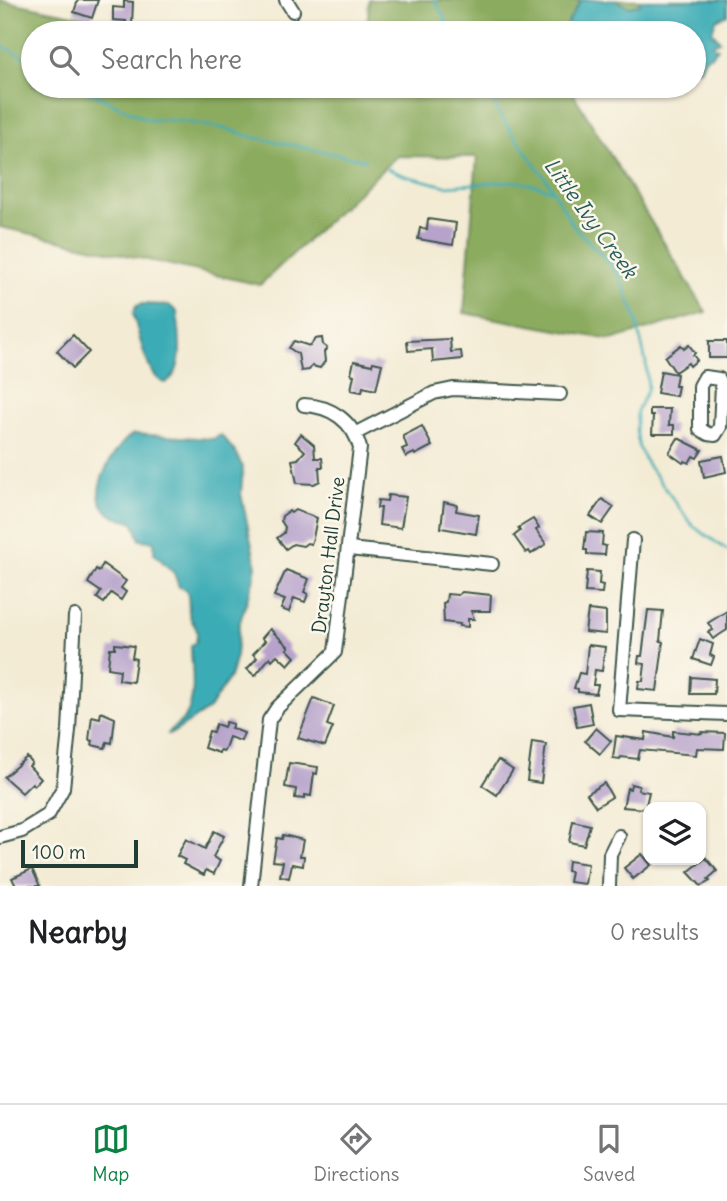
<!DOCTYPE html>
<html lang="en">
<head>
<meta charset="utf-8">
<style>
  :root { --surface:#fff; --page:#f2f2f2; --text:#202124; --muted:#757577; --line:#e0e0e0; --accent:#0b8043 }
  body { margin:0; font-family:Delius,sans-serif; background:var(--page); color:var(--text) }
  .controls { position:absolute; right:21px; bottom:21px; display:grid; overflow:hidden; border-radius:14px; box-shadow:0 2px 5px #0004 }
  .controls button { width:63px; height:63px; display:grid; place-items:center; padding:0; border:0; border-bottom:2px solid var(--line); background:var(--surface); color:var(--text); font:35px sans-serif }
  .scale { position:absolute; left:21px; bottom:18px; width:117px; box-sizing:border-box; padding-left:7px; border:4px solid #1f3d34; border-top:0; font-size:19px; line-height:24px; white-space:nowrap; color:#1f3d34; -webkit-text-stroke:5px #fbf7ec; paint-order:stroke }
  .list { margin:0; padding:0; list-style:none }
  h2 { display:flex; justify-content:space-between; align-items:center; height:91px; margin:0; padding:0 28px; font-size:30px }
  h2 small { font-size:23px; font-weight:400; color:var(--muted) }
  .icon { flex:none; width:38px; height:38px; fill:none; stroke:currentColor; stroke-width:2; stroke-linecap:round; stroke-linejoin:round }
  .map { position:relative; flex:none; width:727px; height:886px; overflow:hidden }
  .search { position:absolute; background:var(--surface); box-shadow:0 2px 5px #0004; left:21px; right:21px; top:21px; height:77px; display:flex; align-items:center; gap:18px; box-sizing:border-box; padding:0 24px; border-radius:38px; color:var(--muted); font-size:26px }
  .sheet { height:217px; background:var(--surface) }
  nav { display:flex; justify-content:space-around; align-items:center; box-sizing:border-box; height:98px; border-top:2px solid var(--line); background:var(--surface); font-size:19px; color:var(--muted) }
  nav a { display:grid; justify-items:center; gap:4px }
  nav .on { color:var(--accent) }
  .map>svg:first-child { display:block }
</style>
</head>
<body>
<div class="map">
<svg width="727" height="886" viewBox="0 0 727 886">
  <rect width="100%" height="100%" fill="#fbf7ec"/>
  <filter id="ink" filterUnits="userSpaceOnUse"><feTurbulence type="fractalNoise" baseFrequency=".0143" numOctaves="2"/><feDisplacementMap in="SourceGraphic" scale="14" xChannelSelector="R" yChannelSelector="G"/><feConvolveMatrix kernelMatrix="1 2 1 2 8 2 1 2 1" color-interpolation-filters="sRGB"/></filter>
  <filter id="wash" filterUnits="userSpaceOnUse"><feTurbulence type="fractalNoise" baseFrequency=".00686" numOctaves="4" result="noise"/><feDisplacementMap in="SourceGraphic" scale="28" xChannelSelector="R" yChannelSelector="G"/><feGaussianBlur stdDeviation="1.57" result="paint"/><feColorMatrix in="noise" values="0 0 0 0 0 0 0 0 0 0 0 0 0 0 0 0 0 1.4 0 .05"/><feComposite in="paint" operator="in"/></filter>
  <g filter="url(#wash)">
    <rect width="100%" height="100%" fill="#f3ebd4"/>
    <g fill="#8bab5f" stroke="#55744a" stroke-width="2">
      <polygon points="0,0 160,33 33,33 33,86 575,86 571,90 706,312 611,340 464,313 477,157 397,156 260,285 0,227"/>
      <polygon points="369,0 676,0 637,33 367,33"/>
    </g>
    <g fill="#3bacb5" stroke="#2d7474" stroke-width="2">
      <polygon points="581,0 613,0 630,7 641,4 638,0 727,0 727,15 716,20 712,32 720,41 713,44 714,47 718,48 712,55 705,58 700,69 694,70 694,33 567,33 568,22"/>
      <path d="M142 304 169 305 177 312C179 332 187 372 165 383 146 377 139 333 133 314L136 306Z"/>
      <path d="M134 434 213 439 221 435 236 453 243 468 241 494 256 565 254 578 239 625 236 655 231 675 209 709 171 734H168C173 725 183 723 187 714 196 696 192 670 191 651V645L196 642C200 623 191 627 189 613 188 604 190 598 186 589L179 587 174 573 154 553V541L140 540 134 524 129 520C116 521 100 509 99 494 98 477 119 441 134 434Z"/>
    </g>
    <g fill="none" stroke-linecap="round" stroke-linejoin="round">
      <g stroke="#3bacb5" stroke-width="2.5">
        <polyline points="435,0 452,33"/>
        <polyline points="0,45 33,61"/>
        <polyline points="76,86 148,120 172,120 228,129 248,136 365,160"/>
        <polyline points="487,86 500,116 548,182 574,227 604,257 619,277 635,314 646,363 648,388 637,411 636,430 639,448 647,464 693,526 727,550"/>
        <polyline points="388,169 406,176 446,186 512,181 536,185 552,191"/>
      </g>
    </g>
    <g id="blocks">
      <g fill="#b6a2cb">
        <polygon points="78,0 98,0 92,18 74,12"/>
        <polygon points="124,1 133,2 132,24 126,24 126,21 113,20 113,7 124,8"/>
        <polygon points="428,219 456,223 453,245 418,239 420,228 427,229"/>
        <polygon points="73,335 89,352 73,368 57,351"/>
        <polygon points="322,338 323,345 327,348 324,352 325,361 320,368 312,366 309,370 301,371 298,354 289,348 294,341 310,346 315,339"/>
        <polygon points="450,339 451,352 461,351 462,359 433,362 432,349 408,351 407,341"/>
        <rect x="709" y="341" width="18" height="17"/>
        <polygon points="681,345 684,349 689,345 695,353 693,355 697,360 690,366 688,363 675,372 665,357"/>
        <polygon points="354,361 372,365 373,362 382,364 376,390 363,387 362,392 351,390 354,375 351,374"/>
        <polygon points="661,371 677,374 675,386 678,386 676,396 657,393"/>
        <polygon points="650,409 670,409 669,425 674,425 674,434 652,434 653,416 650,416"/>
        <polygon points="422,426 432,446 415,455 414,453 406,457 402,449 407,447 403,436"/>
        <polygon points="301,434 314,445 315,458 322,458 323,467 319,467 320,481 314,484 297,483 292,460 298,459 305,451 295,442"/>
        <polygon points="678,438 702,450 697,458 693,456 689,463 685,461 683,463 669,453"/>
        <polygon points="723,456 726,472 704,477 701,460"/>
        <polygon points="388,495 406,497 401,528 379,525 381,508 377,508 378,500 387,501"/>
        <polygon points="602,499 614,507 602,524 590,516"/>
        <polygon points="444,502 457,505 456,511 479,515 476,534 441,528"/>
        <polygon points="295,510 317,518 313,538 311,544 307,543 303,546 293,544 286,549 277,538 284,533 285,527 281,521 282,516 289,511 291,513"/>
        <polygon points="533,519 539,528 536,530 546,544 531,554 529,551 526,553 514,536 520,531 518,528"/>
        <polygon points="586,532 603,533 602,545 606,546 605,555 587,554 587,550 584,550"/>
        <polygon points="103,564 126,581 121,588 126,592 121,600 111,593 104,603 97,598 101,592 88,583 96,569 99,571"/>
        <polygon points="286,570 309,579 304,592 308,594 305,602 294,598 289,612 281,609 285,600 274,596"/>
        <polygon points="587,571 600,572 599,584 603,585 602,593 585,592"/>
        <polygon points="462,592 491,595 490,611 471,611 474,619 468,619 468,627 459,626 460,624 444,622 443,603 446,602 447,594 458,595"/>
        <polygon points="588,610 606,612 606,634 585,632"/>
        <polygon points="648,610 663,611 660,641 663,642 662,653 657,691 638,689 639,681 643,681 645,664 638,663 639,656 642,656"/>
        <polygon points="727,611 727,630 713,639 708,632 713,630 708,623"/>
        <polygon points="270,629 289,647 287,649 295,657 288,665 277,655 272,660 270,657 255,676 247,669 257,658 253,654 265,641 262,638"/>
        <polygon points="700,639 713,644 710,655 714,657 711,665 693,659"/>
        <polygon points="115,644 134,646 132,658 136,659 133,682 119,680 120,670 108,668 110,648 115,648"/>
        <polygon points="588,645 605,647 602,671 595,670 593,685 598,685 596,694 578,692 578,689 574,688 579,673 585,674"/>
        <polygon points="691,677 715,679 714,694 690,694"/>
        <polygon points="314,698 334,706 327,725 333,727 325,746 298,738"/>
        <polygon points="589,703 593,724 577,727 573,706"/>
        <polygon points="101,712 115,718 112,743 107,742 105,748 92,745 93,741 89,740 92,716 100,718"/>
        <polygon points="226,722 233,724 231,728 244,733 241,741 229,737 224,751 220,750 219,753 204,748 209,731 213,732 216,724 224,727"/>
        <polygon points="596,728 611,741 600,754 585,741"/>
        <polygon points="673,731 702,734 702,732 725,733 724,749 697,748 696,755 640,750 638,759 621,757 620,759 613,758 616,736 645,740 646,732 673,737"/>
        <polygon points="532,742 546,744 541,783 527,781"/>
        <polygon points="27,757 32,763 29,766 41,779 34,786 32,783 22,793 4,777"/>
        <polygon points="498,760 513,770 497,795 482,785"/>
        <polygon points="289,763 318,767 317,774 314,773 311,796 305,795 305,799 295,798 296,789 285,787"/>
        <polygon points="604,783 612,797 596,807 587,794"/>
        <polygon points="631,784 639,786 638,790 649,792 645,809 623,807 627,788 630,789"/>
        <polygon points="573,821 590,825 584,845 569,842"/>
        <polygon points="214,831 224,836 213,857 220,861 214,874 206,870 204,875 183,864 185,860 177,856 186,839 205,849"/>
        <polygon points="283,835 303,840 300,856 304,856 303,866 292,864 289,878 280,876 283,862 273,861 277,838 282,839"/>
        <polygon points="642,854 651,865 633,879 624,868"/>
        <polygon points="706,858 717,871 708,879 710,881 701,886 688,872"/>
        <polygon points="568,861 588,864 585,884 569,882 571,872 567,871"/>
        <polygon points="32,869 40,886 16,886 12,878"/>
      </g>
    </g>
  </g>
  <g filter="url(#ink)">
    <use href="#blocks" fill-opacity="0" stroke="#3f574c" stroke-width="2"/>
    <g fill="none" stroke-linecap="round" stroke-linejoin="round">
      <defs>
        <g id="minor">
          <polyline points="286,0 293,11"/>
          <polygon points="705,377 719,379 722,385 720,427 715,435 708,434 700,429 700,386"/>
          <polyline points="356,433 434,393 453,389 560,394"/>
          <polyline points="633,540 619,710 727,714"/>
          <polyline points="349,549 492,564"/>
          <polyline points="0,837 22,831 48,815 63,788 69,730 75,616"/>
          <path d="M251 886 269 720 277 708 335 652 360 448C353 421 331 406 304 405"/>
          <polyline points="609,886 610,854 619,836"/>
        </g>
      </defs>
      <use href="#minor" stroke="#3f574c" stroke-width="16"/>
      <use href="#minor" stroke="#fff" stroke-width="12"/>
    </g>
  </g>
  <g text-anchor="middle" dominant-baseline="central" stroke-width="5" stroke-linejoin="round" paint-order="stroke">
    <g font-size="19" fill="#1f3d34" stroke="#fbf7ec">
      <text transform="translate(328 555) rotate(-83)">Drayton Hall Drive</text>
    </g>
    <g font-size="21" font-style="italic" fill="#275e5b" stroke="#fbf7ec">
      <text transform="translate(591 218) rotate(54)">Little Ivy Creek</text>
    </g>
  </g>
</svg>
<div class="controls">
<button><svg class="icon" aria-label="layers" viewBox="0 0 24 24"><path d="M12 4l9 5-9 5-9-5zM3 14l9 5 9-5"/></svg></button>
</div>
<div class="scale">100 m</div>
<div class="search"><svg class="icon" aria-label="search" viewBox="0 0 24 24"><circle cx="10" cy="10" r="6"/><path d="M15 15l6 6"/></svg>Search here</div>
</div>
<section class="sheet">
<h2>Nearby<small>0 results</small></h2>
<ul class="list">
</ul>
</section>
<nav>
<a class="on"><svg class="icon" aria-label="map" viewBox="0 0 24 24"><path d="M3 6l6-2 6 2 6-2v14l-6 2-6-2-6 2zM9 4v14M15 6v14"/></svg>Map</a>
<a><svg class="icon" aria-label="directions" viewBox="0 0 24 24"><path d="M12 3l9 9-9 9-9-9zM9 14v-3h6M13 9l2 2-2 2"/></svg>Directions</a>
<a><svg class="icon" aria-label="saved" viewBox="0 0 24 24"><path d="M7 4h10v16l-5-4-5 4z"/></svg>Saved</a>
</nav>
</body>
</html>
